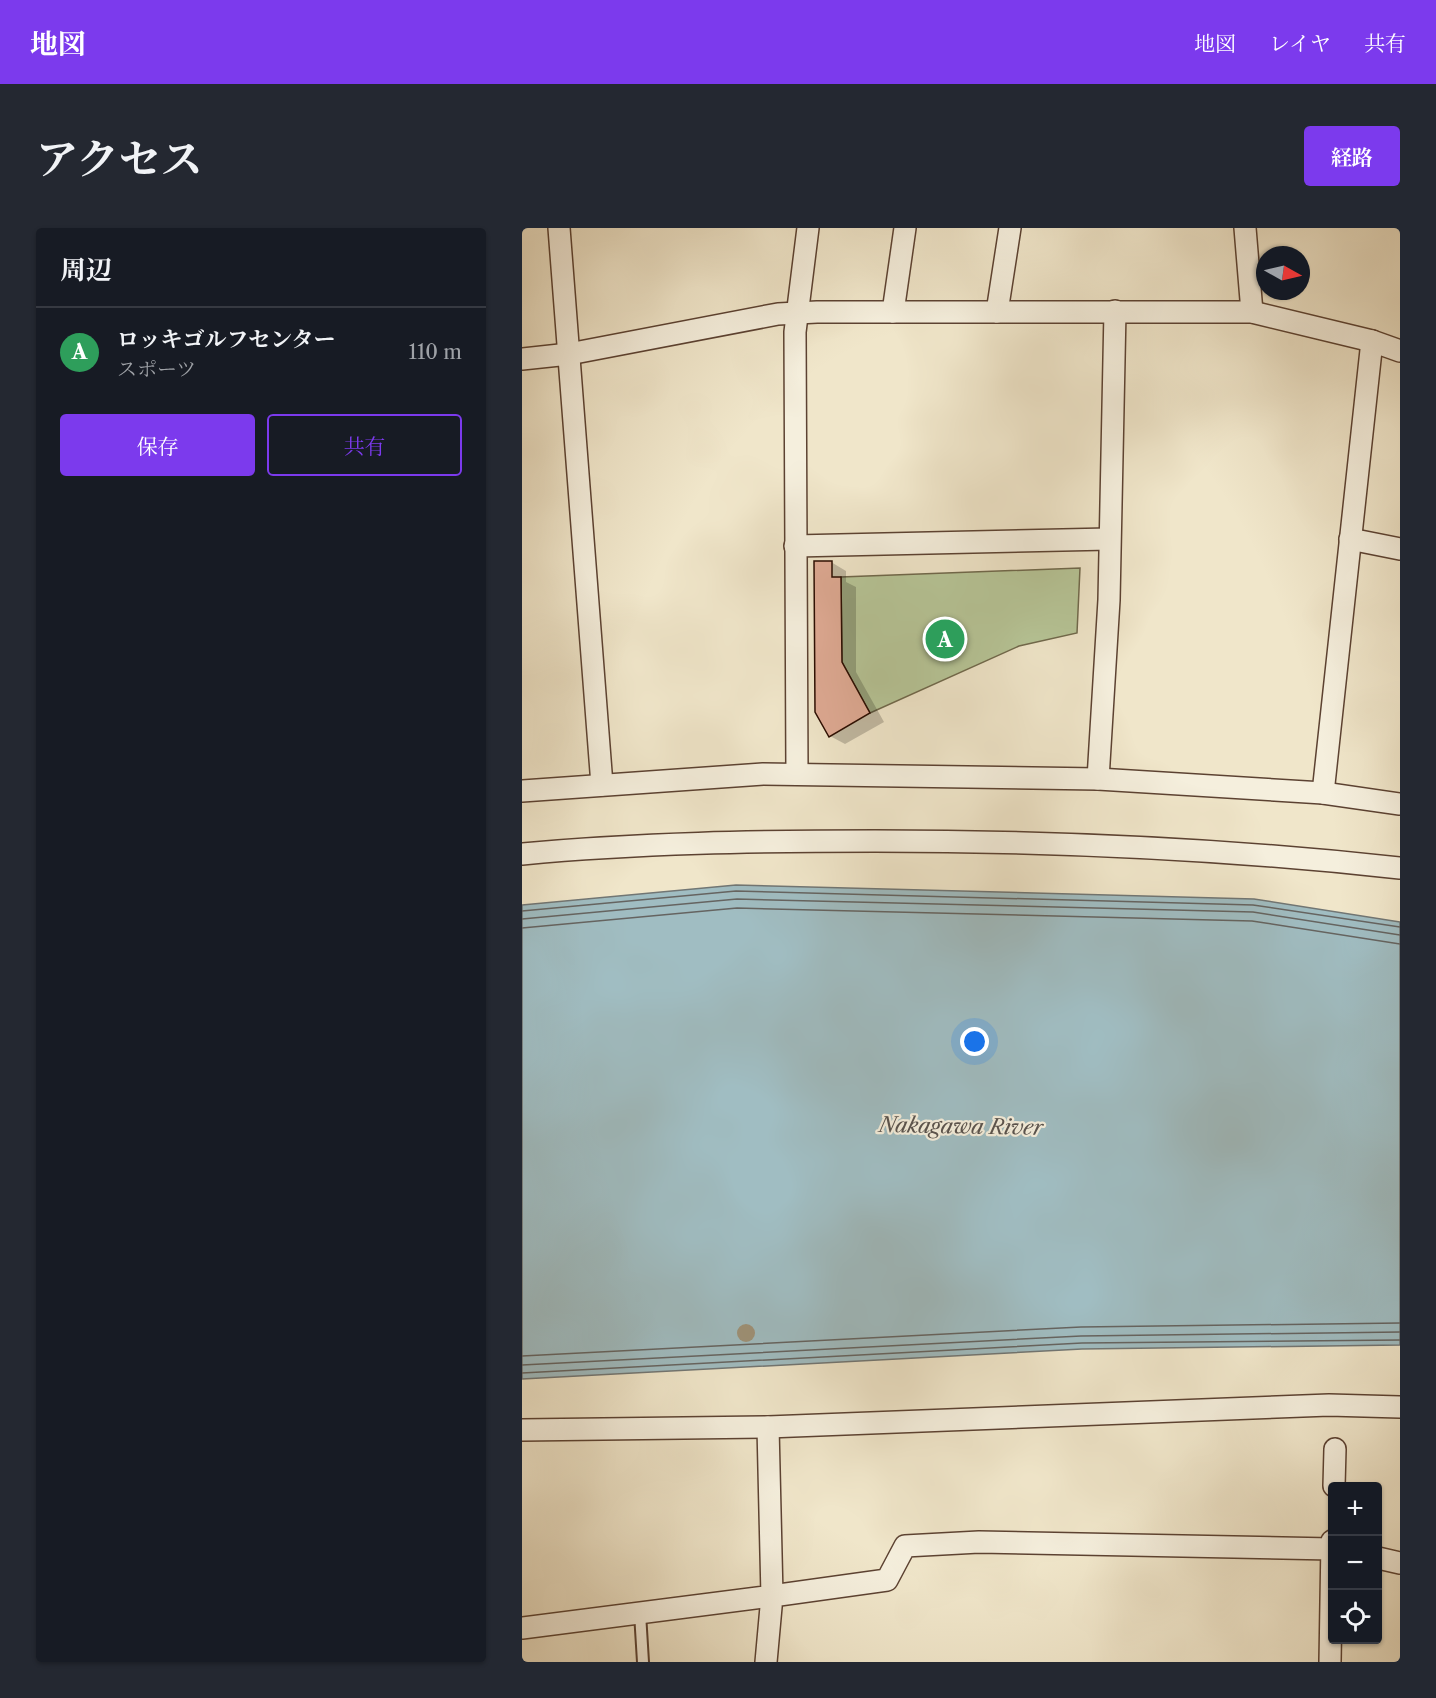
<!DOCTYPE html>
<html lang="ja">
<head>
<meta charset="utf-8">
<style>
  :root { --surface:#171b24; --page:#242831; --text:#f1f3f6; --muted:#9ea1a6; --line:#363941; --accent:#7c3aed }
  body { margin:0; font-family:"Libre Caslon Text","Noto Serif JP",serif; background:var(--page); color:var(--text) }
  .controls { position:absolute; right:18px; bottom:18px; display:grid; overflow:hidden; border-radius:6px; box-shadow:0 2px 4px #0004 }
  .controls button { width:54px; height:54px; display:grid; place-items:center; padding:0; border:0; border-bottom:2px solid var(--line); background:var(--surface); color:var(--text); font:30px sans-serif }
  .compass { position:absolute; left:734px; top:18px; width:54px; height:54px; border-radius:50%; background:var(--surface); box-shadow:0 2px 4px #0004; rotate:98deg }
  .you { position:absolute; left:453px; top:814px; width:21px; height:21px; margin:-15px; border:4px solid #fff; border-radius:50%; background:#1a73e8; box-shadow:0 0 0 9px #1a73e833 }
  .badge { display:grid; place-items:center; width:39px; height:39px; border-radius:50%; background:var(--accent); color:#fff; font-size:20px; font-weight:700 }
  .pin { position:absolute; translate:-50% -50%; border:3px solid #fff; box-shadow:0 2px 6px #0006 }
  .list { margin:0; padding:0; list-style:none }
  h2 { display:flex; justify-content:space-between; align-items:center; height:78px; margin:0; padding:0 24px; font-size:26px }
  h2 small { font-size:20px; font-weight:400; color:var(--muted) }
  .list li { display:grid; grid-template-columns:39px 1fr auto; gap:18px; align-items:center; box-sizing:border-box; height:90px; padding:0 24px; border-top:2px solid var(--line) }
  .list b { display:block; font-size:22px; white-space:nowrap }
  .list p { margin:0; font-size:20px; white-space:nowrap; color:var(--muted) }
  .list em { font-size:20px; font-style:normal; color:var(--muted) }
  .actions { display:flex; gap:12px; padding:18px 24px }
  .actions a { flex:1; padding:14px 0; border:2px solid var(--accent); border-radius:6px; text-align:center; font-size:21px; color:var(--accent) }
  .actions .main { background:var(--accent); color:#fff }
  .icon { flex:none; width:33px; height:33px; fill:none; stroke:currentColor; stroke-width:2; stroke-linecap:round; stroke-linejoin:round }
  .map { position:relative; flex:none; width:878px; height:1434px; overflow:hidden; border-radius:6px }
  header { display:flex; align-items:center; gap:36px; box-sizing:border-box; height:84px; padding:0 30px; background:var(--accent); color:#fff }
  header strong { font-size:28px }
  nav { display:flex; gap:33px; margin-inline-start:auto; font-size:21px }
  .intro { display:flex; align-items:center; justify-content:space-between; box-sizing:border-box; height:144px; padding:0 36px }
  h1 { margin:0; font-size:42px }
  .button { padding:15px 27px; border-radius:6px; background:var(--accent); color:#fff; font-size:21px; font-weight:700 }
  main { display:flex; gap:36px; padding:0 36px }
  aside { flex:1; background:var(--surface); border-radius:6px; box-shadow:0 2px 4px #0004 }
  .map>svg:first-child { display:block }
</style>
</head>
<body>
<header>
<strong>地図</strong>
<nav><a>地図</a><a>レイヤ</a><a>共有</a></nav>
</header>
<div class="intro"><h1>アクセス</h1><a class="button">経路</a></div>
<main>
<aside>
<h2>周辺<small></small></h2>
<ul class="list">
<li><span class="badge" style="background:#2e9e5b">A</span><div><b>ロッキゴルフセンター</b><p>スポーツ</p></div><em>110 m</em></li>
</ul>
<div class="actions"><a class="main">保存</a><a>共有</a></div>
</aside>
<div class="map">
<svg width="878" height="1434" viewBox="0 0 878 1434">
  <rect width="100%" height="100%" fill="#f0e6ca"/>
  <filter id="stains"><feTurbulence type="fractalNoise" baseFrequency=".00333" numOctaves="4"/><feColorMatrix values="0 0 0 0 .2 0 0 0 0 .09 0 0 0 0 .02 0 0 0 .5 -.17"/></filter>
  <radialGradient id="worn" r=".72"><stop offset=".6" stop-color="#630" stop-opacity="0"/><stop offset="1" stop-color="#630" stop-opacity=".3"/></radialGradient>
  <polygon fill="#b7c698" stroke="#70694c" stroke-width="1.5" points="558,340 555,405 497,418 348,485 320,434 319,349"/>
  <polygon fill="#a0bdc2" stroke="#717674" stroke-width="1.5" points="214,657 732,671 878,694 878,1117 560,1121 0,1151 0,677"/>
  <polygon fill="#0003" points="309,334 324,343 324,354 334,359 334,444 362,494 323,516 308,508"/>
  <g fill="none" stroke-linecap="round" stroke-linejoin="round">
    <g stroke="#656461" stroke-width="1.5">
      <polyline points="0,683 214,663 731,677 878,699"/>
      <polyline points="0,691 215,671 731,684 878,707"/>
      <polyline points="0,700 215,680 730,693 878,716"/>
      <polyline points="0,1128 559,1099 878,1095"/>
      <polyline points="0,1137 559,1108 878,1104"/>
      <polyline points="0,1145 560,1115 878,1112"/>
    </g>
  </g>
  <polygon fill="#dfaa94" stroke="#2a0c00" stroke-width="1.5" points="292,333 310,333 310,349 319,349 320,434 348,485 307,509 293,484"/>
  <g fill="none" stroke-linecap="round" stroke-linejoin="round">
    <defs>
      <polyline id="lane" points="118,1385 121,1434"/>
      <g id="street">
        <polyline points="37,0 80,557"/>
        <polyline points="723,0 730,84"/>
        <polyline points="371,84 383,0"/>
        <polyline points="475,84 488,0"/>
        <polyline points="0,131 47,126 256,86 295,84 730,84 850,113 878,123"/>
        <polyline points="828,311 878,321"/>
        <polyline points="273,318 587,311"/>
        <polyline points="275,546 273,104 286,0"/>
        <polyline points="576,551 587,372 593,83"/>
        <polyline points="0,563 241,546 576,551 801,565 878,576"/>
        <polyline points="801,565 850,113"/>
        <path d="M0 626C118 615 235 613 353 613 528 613 704 621 878 640"/>
        <polyline points="0,1202 246,1199 807,1177 878,1179"/>
        <polyline points="812,1258 813,1221"/>
        <polyline points="856,1330 878,1335"/>
        <polyline points="0,1400 250,1368 246,1199"/>
        <polyline points="244,1434 250,1368 365,1352 383,1318 457,1314 810,1321"/>
        <polyline points="808,1434 810,1313"/>
      </g>
    </defs>
    <use href="#lane" stroke="#5c4232" stroke-width="14"/>
    <use href="#street" stroke="#5c4232" stroke-width="24"/>
    <use href="#lane" stroke="#f5efdd" stroke-width="10"/>
    <use href="#street" stroke="#f5efdd" stroke-width="21"/>
  </g>
  <circle fill="#9e9278" cx="224" cy="1105" r="9"/>
  <g text-anchor="middle" dominant-baseline="central" stroke-width="4.5" stroke-linejoin="round" paint-order="stroke">
    <g font-size="21" font-style="italic" fill="#59534e" stroke="#f5efdd">
      <text transform="translate(439 898) rotate(1)">Nakagawa River</text>
    </g>
  </g>
  <rect width="100%" height="100%" filter="url(#stains)"/>
  <rect width="100%" height="100%" fill="url(#worn)"/>
</svg>
<div class="controls">
<button>+</button>
<button>−</button>
<button><svg class="icon" aria-label="locate" viewBox="0 0 24 24"><circle cx="12" cy="12" r="6"/><path d="M12 2v4M12 18v4M2 12h4M18 12h4"/></svg></button>
</div>
<svg class="compass" viewBox="-18 -18 36 36"><path d="M0-13l5 13h-10z" fill="#e53935"/><path d="M0 13l5-13h-10z" fill="#9ea1a6"/></svg>
<div class="you"></div>
<div class="pin badge" style="left:423px;top:411px;background:#2e9e5b">A</div>
</div>
</main>
</body>
</html>
